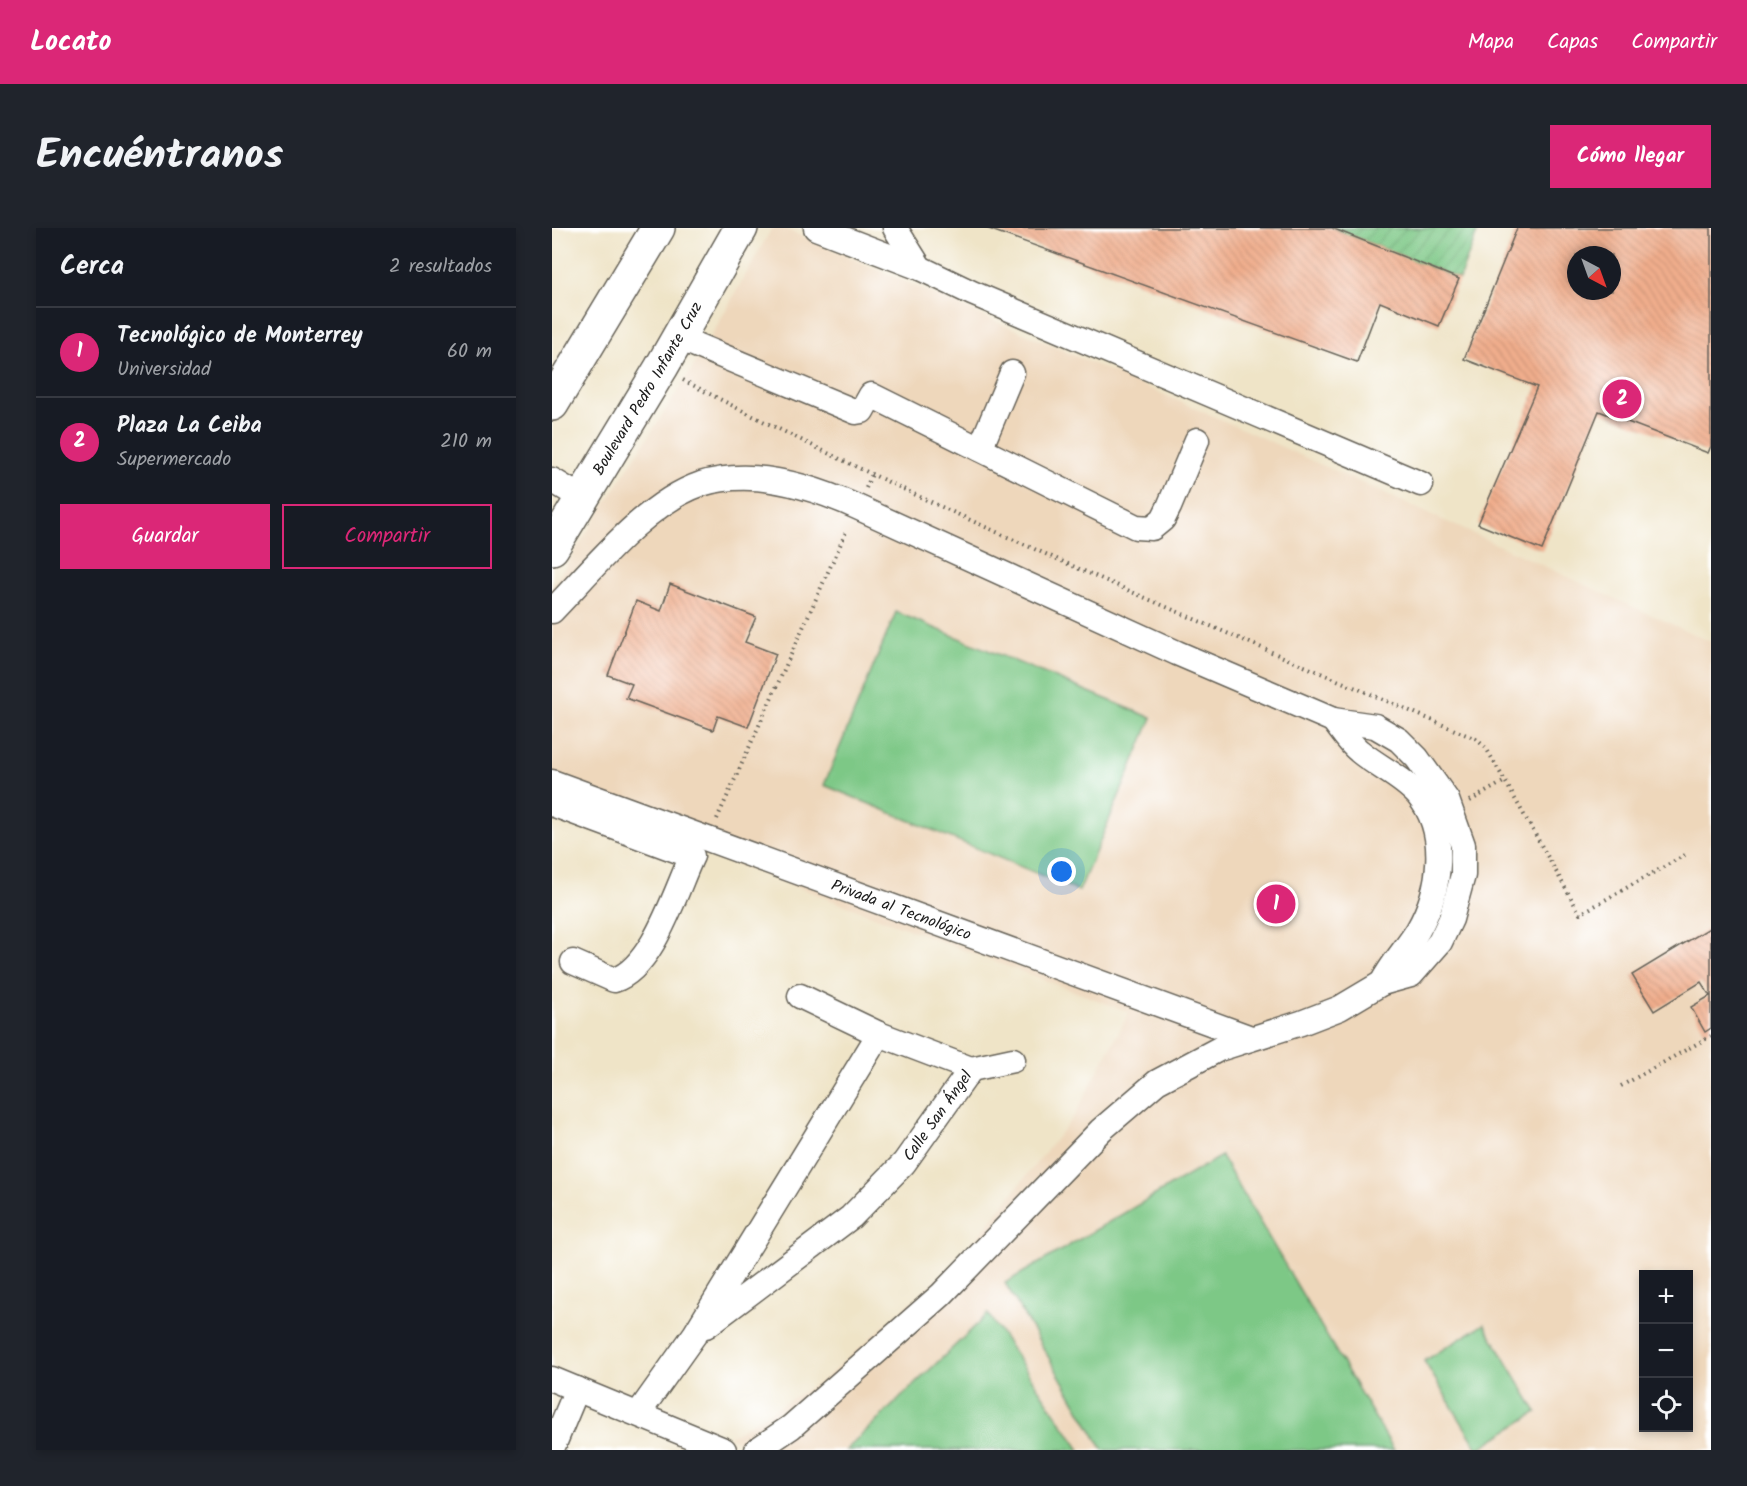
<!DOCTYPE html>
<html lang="es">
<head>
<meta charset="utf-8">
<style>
  :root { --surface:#171b24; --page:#20242c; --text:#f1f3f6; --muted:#9ea1a6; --line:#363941; --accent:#db2777 }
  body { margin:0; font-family:Kalam,sans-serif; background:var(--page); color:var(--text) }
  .controls { position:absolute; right:18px; bottom:18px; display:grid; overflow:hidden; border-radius:0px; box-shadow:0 3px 9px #0003 }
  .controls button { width:54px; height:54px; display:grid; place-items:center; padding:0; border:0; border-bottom:2px solid var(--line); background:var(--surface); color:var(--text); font:30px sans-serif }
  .compass { position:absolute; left:1015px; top:18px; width:54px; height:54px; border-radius:50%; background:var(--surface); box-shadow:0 3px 9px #0003; rotate:139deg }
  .you { position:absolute; left:510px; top:644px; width:21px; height:21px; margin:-15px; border:4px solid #fff; border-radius:50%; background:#1a73e8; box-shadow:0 0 0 9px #1a73e833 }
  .badge { display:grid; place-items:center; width:39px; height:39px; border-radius:50%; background:var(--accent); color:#fff; font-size:20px; font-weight:700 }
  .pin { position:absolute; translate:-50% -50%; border:3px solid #fff; box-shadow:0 2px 6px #0006 }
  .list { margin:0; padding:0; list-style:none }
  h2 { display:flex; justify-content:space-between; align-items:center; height:78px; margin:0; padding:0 24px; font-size:26px }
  h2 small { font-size:20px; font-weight:400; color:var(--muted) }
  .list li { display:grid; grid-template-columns:39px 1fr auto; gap:18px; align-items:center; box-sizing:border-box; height:90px; padding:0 24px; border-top:2px solid var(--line) }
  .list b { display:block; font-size:22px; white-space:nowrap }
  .list p { margin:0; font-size:20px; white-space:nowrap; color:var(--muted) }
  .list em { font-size:20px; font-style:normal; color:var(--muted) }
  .actions { display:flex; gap:12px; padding:18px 24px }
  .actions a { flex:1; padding:14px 0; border:2px solid var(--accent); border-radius:0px; text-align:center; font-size:21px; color:var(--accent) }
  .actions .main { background:var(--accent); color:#fff }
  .icon { flex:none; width:33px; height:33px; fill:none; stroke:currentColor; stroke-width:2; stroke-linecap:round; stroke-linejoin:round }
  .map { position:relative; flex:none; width:1159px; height:1222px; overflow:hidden; border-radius:0px }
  header { display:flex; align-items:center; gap:36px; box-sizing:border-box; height:84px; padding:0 30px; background:var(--accent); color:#fff }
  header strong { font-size:28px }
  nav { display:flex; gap:33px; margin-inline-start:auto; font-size:21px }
  .intro { display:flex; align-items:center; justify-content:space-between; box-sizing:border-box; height:144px; padding:0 36px }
  h1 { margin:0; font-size:42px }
  .button { padding:15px 27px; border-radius:0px; background:var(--accent); color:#fff; font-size:21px; font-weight:700 }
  main { display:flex; gap:36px; padding:0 36px }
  aside { flex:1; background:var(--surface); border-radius:0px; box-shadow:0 3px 9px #0003 }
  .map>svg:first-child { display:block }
</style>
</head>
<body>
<header>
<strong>Locato</strong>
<nav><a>Mapa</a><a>Capas</a><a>Compartir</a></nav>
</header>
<div class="intro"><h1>Encuéntranos</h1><a class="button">Cómo llegar</a></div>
<main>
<aside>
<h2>Cerca<small>2 resultados</small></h2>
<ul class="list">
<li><span class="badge">1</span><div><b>Tecnológico de Monterrey</b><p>Universidad</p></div><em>60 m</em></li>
<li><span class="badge">2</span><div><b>Plaza La Ceiba</b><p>Supermercado</p></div><em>210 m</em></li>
</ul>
<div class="actions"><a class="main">Guardar</a><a>Compartir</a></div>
</aside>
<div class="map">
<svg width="1159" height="1222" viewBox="0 0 1159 1222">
  <defs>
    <pattern id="garden-furrows" width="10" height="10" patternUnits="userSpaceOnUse" patternTransform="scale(1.5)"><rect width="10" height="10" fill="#7dc886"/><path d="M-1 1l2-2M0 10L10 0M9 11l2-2" fill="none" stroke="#6bab73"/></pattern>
    <pattern id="building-back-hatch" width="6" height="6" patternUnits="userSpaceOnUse" patternTransform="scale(1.5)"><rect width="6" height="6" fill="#f0ad8c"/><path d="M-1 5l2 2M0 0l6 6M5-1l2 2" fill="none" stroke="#cd9478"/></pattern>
  </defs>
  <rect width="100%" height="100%" fill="#fff"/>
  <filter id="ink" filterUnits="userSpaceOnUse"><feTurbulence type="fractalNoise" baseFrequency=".0167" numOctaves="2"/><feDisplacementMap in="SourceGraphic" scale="12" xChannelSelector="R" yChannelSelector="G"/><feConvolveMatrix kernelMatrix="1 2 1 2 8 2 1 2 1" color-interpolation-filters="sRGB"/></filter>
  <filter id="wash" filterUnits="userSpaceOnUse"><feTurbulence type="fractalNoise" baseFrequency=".008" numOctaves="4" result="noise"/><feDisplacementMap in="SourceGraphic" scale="24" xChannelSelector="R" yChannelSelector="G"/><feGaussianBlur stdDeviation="1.35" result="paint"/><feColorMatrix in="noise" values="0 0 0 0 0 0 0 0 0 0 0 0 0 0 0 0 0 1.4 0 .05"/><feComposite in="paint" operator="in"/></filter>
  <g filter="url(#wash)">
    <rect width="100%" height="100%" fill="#efe4c7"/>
    <path fill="#eed7bb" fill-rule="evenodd" d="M220 0H231L695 203 1159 414V1222H213L176 1209 271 1152 409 1030 522 888 577 784 0 567V359L146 131ZM1092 1046H1136V1200H1092Z"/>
    <g fill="#7dc886" stroke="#4c7251" stroke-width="1.5">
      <polygon points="344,384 600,490 527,663 272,557"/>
      <polygon points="669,928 842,1222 551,1222 453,1055"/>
      <polygon points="436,1086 528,1222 294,1222"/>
      <polygon points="932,1096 985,1184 926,1221 872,1133"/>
    </g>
    <polygon fill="url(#garden-furrows)" stroke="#4c7251" stroke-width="1.5" points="780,0 927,0 907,51"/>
    <g id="blocks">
      <g fill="url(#building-back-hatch)" fill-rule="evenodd">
        <polygon points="434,0 780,0 907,51 887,98 828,74 805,134"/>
        <path d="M965 0H1159V218L1156 225 1047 183 990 322 926 296 985 159 912 131ZM1024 27H1060V63H1024Z"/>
        <polygon points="118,356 204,389 193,414 224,426 196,499 166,488 161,502 74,470 80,456 56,447 84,373 109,383"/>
        <polygon points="1159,699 1159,800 1153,804 1139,779 1158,768 1149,754 1102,783 1080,747"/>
      </g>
    </g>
  </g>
  <g filter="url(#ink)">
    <use href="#blocks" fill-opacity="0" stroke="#666258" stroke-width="1.5"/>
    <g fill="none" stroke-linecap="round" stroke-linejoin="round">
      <defs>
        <g id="minor">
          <polyline points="264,0 368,40 420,65 869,256"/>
          <polyline points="343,0 368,40"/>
          <polyline points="127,110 304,184 310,183 319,167 584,299 600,300 611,291 617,279 645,212"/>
          <polyline points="428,221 460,145"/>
          <polyline points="0,252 31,271"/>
          <path d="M0 383C41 341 93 275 149 256 200 240 259 258 305 279L625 425 781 492 823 498 847 512 865 530 895 572 911 617V647L899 691 888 714 859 747 830 755 788 780 749 795 667 821 605 854 549 902 389 1067 239 1199 205 1222"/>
          <path d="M781 492C789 502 797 515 807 523 826 539 849 548 866 567 897 604 889 662 866 702 855 720 841 734 830 755"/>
          <path id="s1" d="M0 554 699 810"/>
          <path d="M0 576 140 628C123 664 101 740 62 752L21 734"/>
          <polyline points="248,768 327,806 419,841"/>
          <polyline points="419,841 461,832"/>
          <path id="s2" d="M154 1098 299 989 352 935 419 841"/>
          <polyline points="0,1151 172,1222"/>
          <polyline points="86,1186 143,1106 327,806"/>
          <polyline points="0,1221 25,1161"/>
        </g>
        <g id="highway">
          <polyline points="0,176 106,0"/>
          <path id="s3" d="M0 320 109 140 189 0"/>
        </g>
      </defs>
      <use href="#minor" stroke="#666258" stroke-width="27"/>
      <use href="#highway" stroke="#666258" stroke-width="36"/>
      <g stroke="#666258" stroke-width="4" stroke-dasharray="1.5 4.5" stroke-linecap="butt">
        <path d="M131 152C388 287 657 397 924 511L934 520 953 553 1028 686 1133 627"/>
        <polyline points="314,260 321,244"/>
        <polyline points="918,573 953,553"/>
        <polyline points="165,591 294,304"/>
        <polyline points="1069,858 1159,808"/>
      </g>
      <use href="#minor" stroke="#fff" stroke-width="24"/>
      <use href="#highway" stroke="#fff" stroke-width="33"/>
    </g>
  </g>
  <g text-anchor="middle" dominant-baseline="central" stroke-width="4.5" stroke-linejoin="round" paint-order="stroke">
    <g font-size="16" fill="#1c1c1c" stroke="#fff">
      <text stroke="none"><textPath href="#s3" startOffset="186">Boulevard Pedro Infante Cruz</textPath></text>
      <text stroke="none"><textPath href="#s1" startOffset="372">Privada al Tecnológico</textPath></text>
      <text stroke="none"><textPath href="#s2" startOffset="315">Calle San Ángel</textPath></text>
    </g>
  </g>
</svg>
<div class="controls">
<button>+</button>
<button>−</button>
<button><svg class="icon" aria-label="locate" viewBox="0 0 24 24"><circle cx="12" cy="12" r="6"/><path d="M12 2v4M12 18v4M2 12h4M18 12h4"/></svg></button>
</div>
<svg class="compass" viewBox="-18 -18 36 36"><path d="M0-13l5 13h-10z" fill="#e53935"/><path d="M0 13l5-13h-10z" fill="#9ea1a6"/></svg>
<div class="you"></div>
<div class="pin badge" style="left:724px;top:676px">1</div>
<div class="pin badge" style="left:1070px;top:171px">2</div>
</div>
</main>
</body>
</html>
